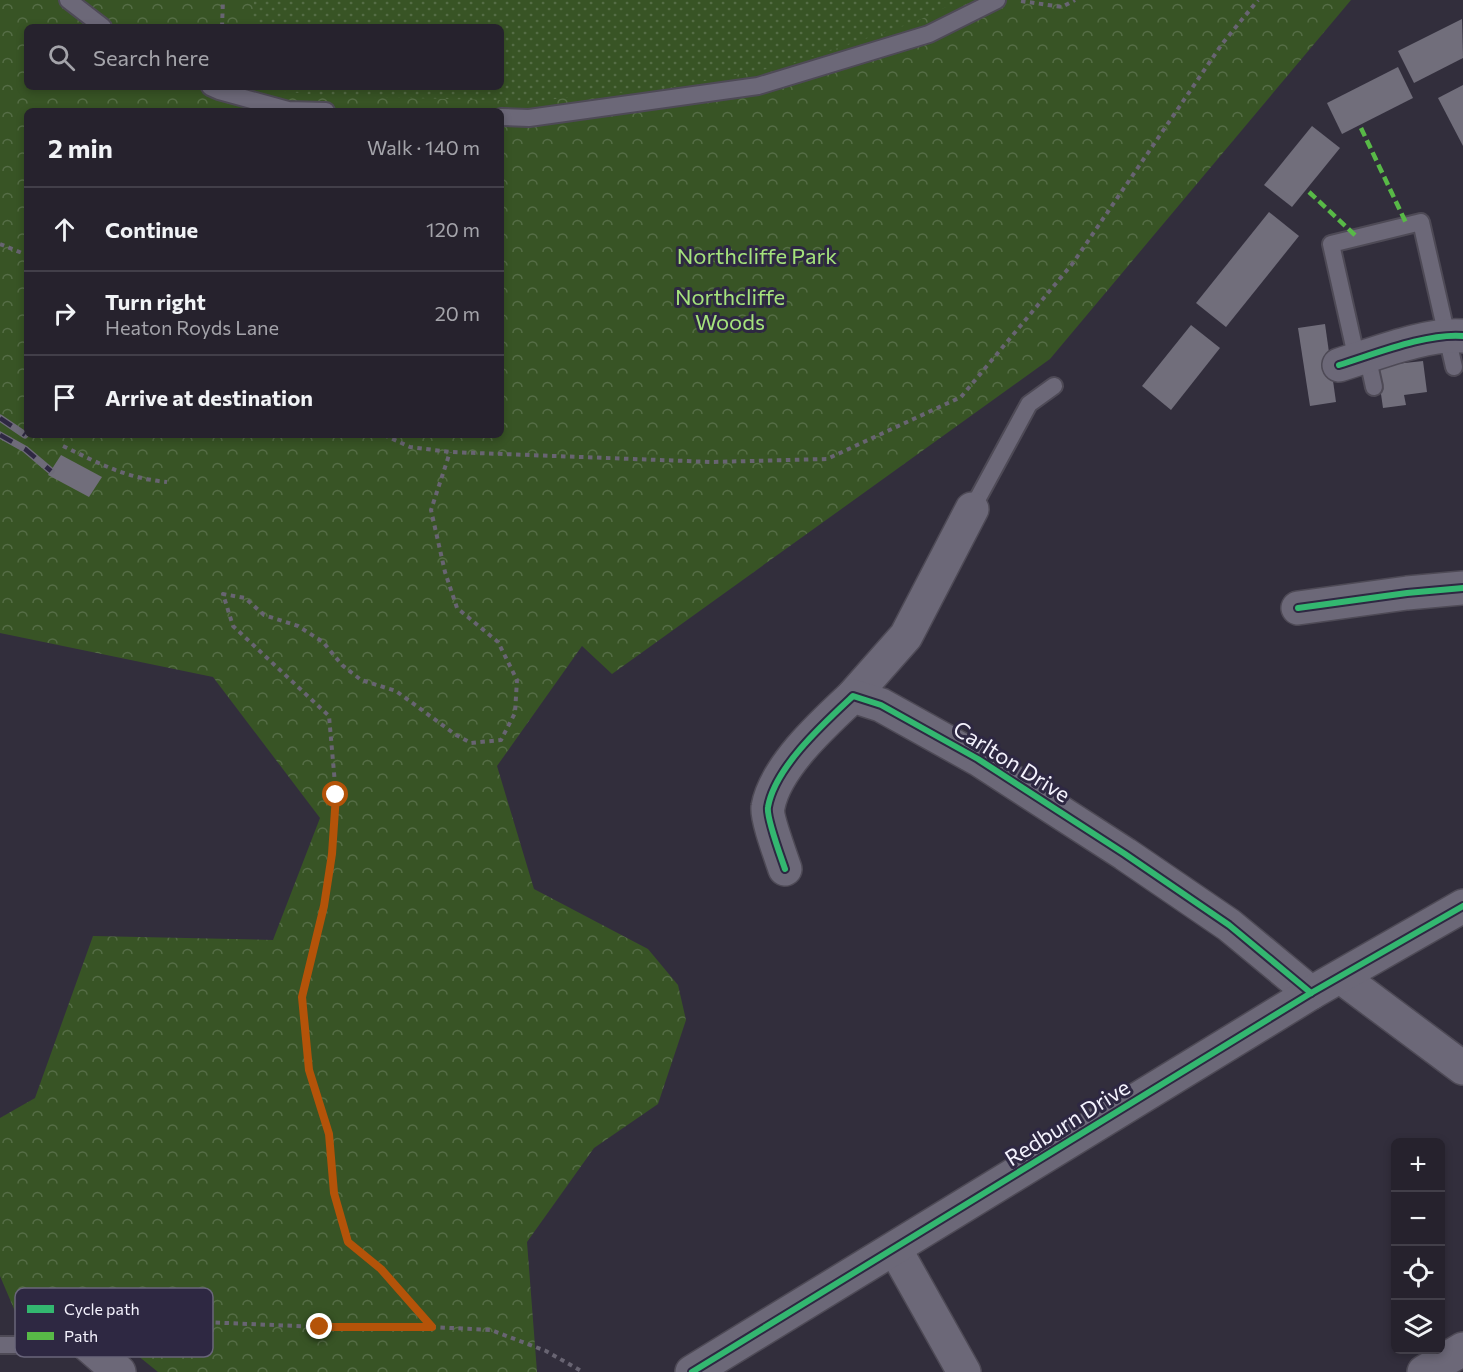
<!DOCTYPE html>
<html lang="en">
<head>
<meta charset="utf-8">
<style>
  :root { --surface:#26222d; --page:#2e2a35; --text:#f1f3f6; --muted:#a4a4aa; --line:#423f49 }
  body { margin:0; font-family:Commissioner,sans-serif; background:var(--page); color:var(--text) }
  .controls { position:absolute; right:18px; bottom:18px; display:grid; overflow:hidden; border-radius:9px; box-shadow:0 3px 9px #0003 }
  .controls button { width:54px; height:54px; display:grid; place-items:center; padding:0; border:0; border-bottom:2px solid var(--line); background:var(--surface); color:var(--text); font:30px sans-serif }
  .stop { position:absolute; width:18px; height:18px; margin:-14px; border:4px solid #b45309; border-radius:50%; background:#fff }
  .stop.end { background:#b45309; border-color:#fff; box-shadow:0 2px 6px #0008 }
  .list { margin:0; padding:0; list-style:none }
  h2 { display:flex; justify-content:space-between; align-items:center; height:78px; margin:0; padding:0 24px; font-size:26px }
  h2 small { font-size:20px; font-weight:400; color:var(--muted) }
  .list li { display:grid; grid-template-columns:39px 1fr auto; gap:18px; align-items:center; box-sizing:border-box; height:84px; padding:0 24px; border-top:2px solid var(--line) }
  .list b { display:block; font-size:22px; white-space:nowrap }
  .list p { margin:0; font-size:20px; white-space:nowrap; color:var(--muted) }
  .list em { font-size:20px; font-style:normal; color:var(--muted) }
  .icon { flex:none; width:33px; height:33px; fill:none; stroke:currentColor; stroke-width:2; stroke-linecap:round; stroke-linejoin:round }
  .map { position:relative; flex:none; width:1463px; height:1372px; overflow:hidden }
  .search { position:absolute; background:var(--surface); box-shadow:0 3px 9px #0003; left:24px; top:24px; width:480px; height:66px; display:flex; align-items:center; gap:15px; box-sizing:border-box; padding:0 21px; border-radius:9px; color:var(--muted); font-size:22px }
  .panel { position:absolute; background:var(--surface); box-shadow:0 3px 9px #0003; left:24px; top:108px; width:480px; height:330px; border-radius:9px }
  .map>svg:first-child { display:block }
</style>
</head>
<body>
<div class="map">
<svg width="1463" height="1372" viewBox="0 0 1463 1372">
  <defs>
    <pattern id="forest-crowns" width="20" height="18" patternUnits="userSpaceOnUse" patternTransform="scale(1.5)"><rect width="20" height="18" fill="#385425"/><path d="M2 6a3 3 0 1 1 6 0M12 15a3 3 0 1 1 6 0" fill="none" stroke="#556d46"/></pattern>
    <pattern id="garden-dots" width="8" height="8" patternUnits="userSpaceOnUse" patternTransform="scale(1.5)"><rect width="8" height="8" fill="#385425"/><path d="M2 2h.1M6 6h.1" fill="none" stroke="#556d46" stroke-width="1.8" stroke-linecap="round"/></pattern>
  </defs>
  <rect width="100%" height="100%" fill="#322e3c"/>
  <path fill="url(#forest-crowns)" fill-rule="evenodd" d="M0 0H1351L1050 359 612 674 582 646 497 766 534 889 648 949 678 985 686 1020 658 1104 594 1148 527 1242 537 1372H158L100 1325 20 1323 0 1276V1118L35 1098 93 936 273 940 320 818 213 677 0 633ZM27 27H501V87H27ZM27 111H501V435H27Z"/>
  <polygon fill="url(#garden-dots)" points="254,0 961,0 915,22 788,65 668,88 535,101 328,96 250,88 501,87 501,27 252,27"/>
  <g fill="#716e7b">
    <polygon points="1462,19 1463,58 1414,83 1398,51"/>
    <polygon points="1398,67 1413,98 1342,134 1327,103"/>
    <polygon points="1463,85 1463,146 1438,98"/>
    <polygon points="1312,126 1340,148 1292,207 1264,185"/>
    <polygon points="1269,212 1299,236 1226,327 1196,303"/>
    <polygon points="1325,324 1336,402 1310,406 1298,328"/>
    <polygon points="1191,325 1220,348 1171,410 1142,386"/>
    <polygon points="1423,361 1427,392 1404,395 1406,405 1383,408 1377,366"/>
    <polygon points="61,455 102,477 89,497 48,475"/>
  </g>
  <g fill="none" stroke-linecap="round" stroke-linejoin="round">
    <defs>
      <g id="service">
        <polyline points="68,0 103,27"/>
        <polyline points="210,87 219,91 288,110 326,111"/>
        <polyline points="501,117 529,118 758,86 929,34 997,0"/>
        <polyline points="1367,355 1374,387"/>
        <polyline points="1357,360 1331,244 1421,222 1454,367"/>
        <polyline points="972,509 1029,404 1054,386"/>
        <polyline points="0,1345 88,1345"/>
      </g>
      <g id="minor">
        <path d="M1339 365C1375 354 1426 333 1463 336"/>
        <polyline points="1298,608 1407,593 1463,588"/>
        <polyline points="853,696 906,636 972,509"/>
        <path d="M785 869C781 857 766 817 768 807 775 767 824 723 853 696L881 705 978 759 1125 854 1229 925 1311 993"/>
        <polyline points="1341,977 1463,1068"/>
        <polyline points="895,1249 964,1372"/>
        <polyline points="88,1345 119,1372"/>
        <polyline points="692,1372 1311,993 1463,906"/>
        <polyline points="1424,1372 1463,1349"/>
      </g>
    </defs>
    <use href="#service" stroke="#4e4a56" stroke-width="20"/>
    <use href="#minor" stroke="#4e4a56" stroke-width="36"/>
    <g stroke="#686472" stroke-width="4" stroke-dasharray="4.5 4.5" stroke-linecap="butt">
      <polyline points="1021,1 1062,7 1075,0"/>
      <polyline points="222,27 223,0"/>
      <polyline points="0,244 27,255"/>
      <polyline points="384,435 410,447 450,452 712,462 827,459 961,397 1073,263 1222,44 1258,0"/>
      <path d="M63 446C100 464 126 478 167 482"/>
      <polyline points="432,1327 381,1269 348,1242 334,1193 329,1134 309,1070 302,997 324,906 331,854 336,795 329,716 233,626 223,594 245,598 264,615 298,626 323,642 342,665 361,680 396,691 456,735 471,743 501,740 515,713 517,680 498,642 457,608 445,572 431,510 450,452"/>
      <polyline points="127,1337 203,1322 320,1327 432,1327 491,1330 546,1351 583,1372"/>
    </g>
    <use href="#service" stroke="#6c6878" stroke-width="16"/>
    <use href="#minor" stroke="#6c6878" stroke-width="33"/>
    <defs>
      <g id="rail">
        <polyline points="0,418 25,435"/>
        <polyline points="0,435 25,449 51,471"/>
      </g>
    </defs>
    <use href="#rail" stroke="#6e6b79" stroke-width="7"/>
    <use href="#rail" stroke="#2e2842" stroke-width="4.5" stroke-dasharray="14" stroke-linecap="butt"/>
    <g stroke="#58b947" stroke-width="4.5" stroke-dasharray="9 4.5" stroke-linecap="butt">
      <polyline points="1361,128 1407,225"/>
      <polyline points="1309,192 1357,237"/>
    </g>
    <defs>
      <g id="cycleway">
        <path d="M1339 365C1375 354 1426 333 1463 336"/>
        <polyline points="1298,608 1407,593 1463,588"/>
        <path d="M785 869C781 857 766 817 768 807 775 767 824 723 853 696L881 705 978 759 1125 854 1229 925 1311 993"/>
        <polyline points="692,1372 1311,993 1463,906"/>
      </g>
    </defs>
    <use href="#cycleway" stroke="#2e2842" stroke-width="10"/>
    <use href="#cycleway" stroke="#33b770" stroke-width="6"/>
  </g>
  <g fill="none" stroke-linecap="round" stroke-linejoin="round">
    <polyline stroke="#b45309" stroke-width="8" points="320,1327 432,1327 381,1269 348,1242 334,1193 329,1134 309,1070 302,997 324,906 332,854 336,795"/>
  </g>
  <g text-anchor="middle" dominant-baseline="central" stroke-width="6" stroke-linejoin="round" paint-order="stroke">
    <g font-size="22" fill="#a5e37c" stroke="#2e2842">
      <text x="757" y="255">Northcliffe Park</text>
      <text x="730" y="296">Northcliffe<tspan x="730" dy="25">Woods</tspan></text>
    </g>
    <g font-size="22" fill="#f4f2fd" stroke="#2e2842">
      <text transform="translate(1012 761) rotate(32)">Carlton Drive</text>
      <text transform="translate(1067 1122) rotate(-32)">Redburn Drive</text>
    </g>
  </g>
  <rect x="15" y="1288" width="198" height="69" rx="9" fill="#2e2842" stroke="#69657a" stroke-width="1.5"/>
  <rect x="27" y="1305" width="27" height="8" fill="#33b770"/>
  <rect x="27" y="1332" width="27" height="8" fill="#58b947"/>
  <g font-size="16" fill="#f4f2fd">
    <text x="64" y="1315">Cycle path</text>
    <text x="64" y="1342">Path</text>
  </g>
</svg>
<div class="controls">
<button>+</button>
<button>−</button>
<button><svg class="icon" aria-label="locate" viewBox="0 0 24 24"><circle cx="12" cy="12" r="6"/><path d="M12 2v4M12 18v4M2 12h4M18 12h4"/></svg></button>
<button><svg class="icon" aria-label="layers" viewBox="0 0 24 24"><path d="M12 4l9 5-9 5-9-5zM3 14l9 5 9-5"/></svg></button>
</div>
<div class="stop" style="left:336px;top:795px"></div>
<div class="stop end" style="left:320px;top:1327px"></div>
<div class="search"><svg class="icon" aria-label="search" viewBox="0 0 24 24"><circle cx="10" cy="10" r="6"/><path d="M15 15l6 6"/></svg>Search here</div>
<section class="panel">
<h2>2 min<small>Walk · 140 m</small></h2>
<ul class="list">
<li><svg class="icon" aria-label="ahead" viewBox="0 0 24 24"><path d="M12 20V5M6 11l6-6 6 6"/></svg><div><b>Continue</b></div><em>120 m</em></li>
<li><svg class="icon" aria-label="right" viewBox="0 0 24 24"><path d="M7 20v-9h11M14 6l5 5-5 5"/></svg><div><b>Turn right</b><p>Heaton Royds Lane</p></div><em>20 m</em></li>
<li><svg class="icon" aria-label="arrive" viewBox="0 0 24 24"><path d="M6 21V4h12l-3 4 3 4H6"/></svg><div><b>Arrive at destination</b></div></li>
</ul>
</section>
</div>
</body>
</html>
